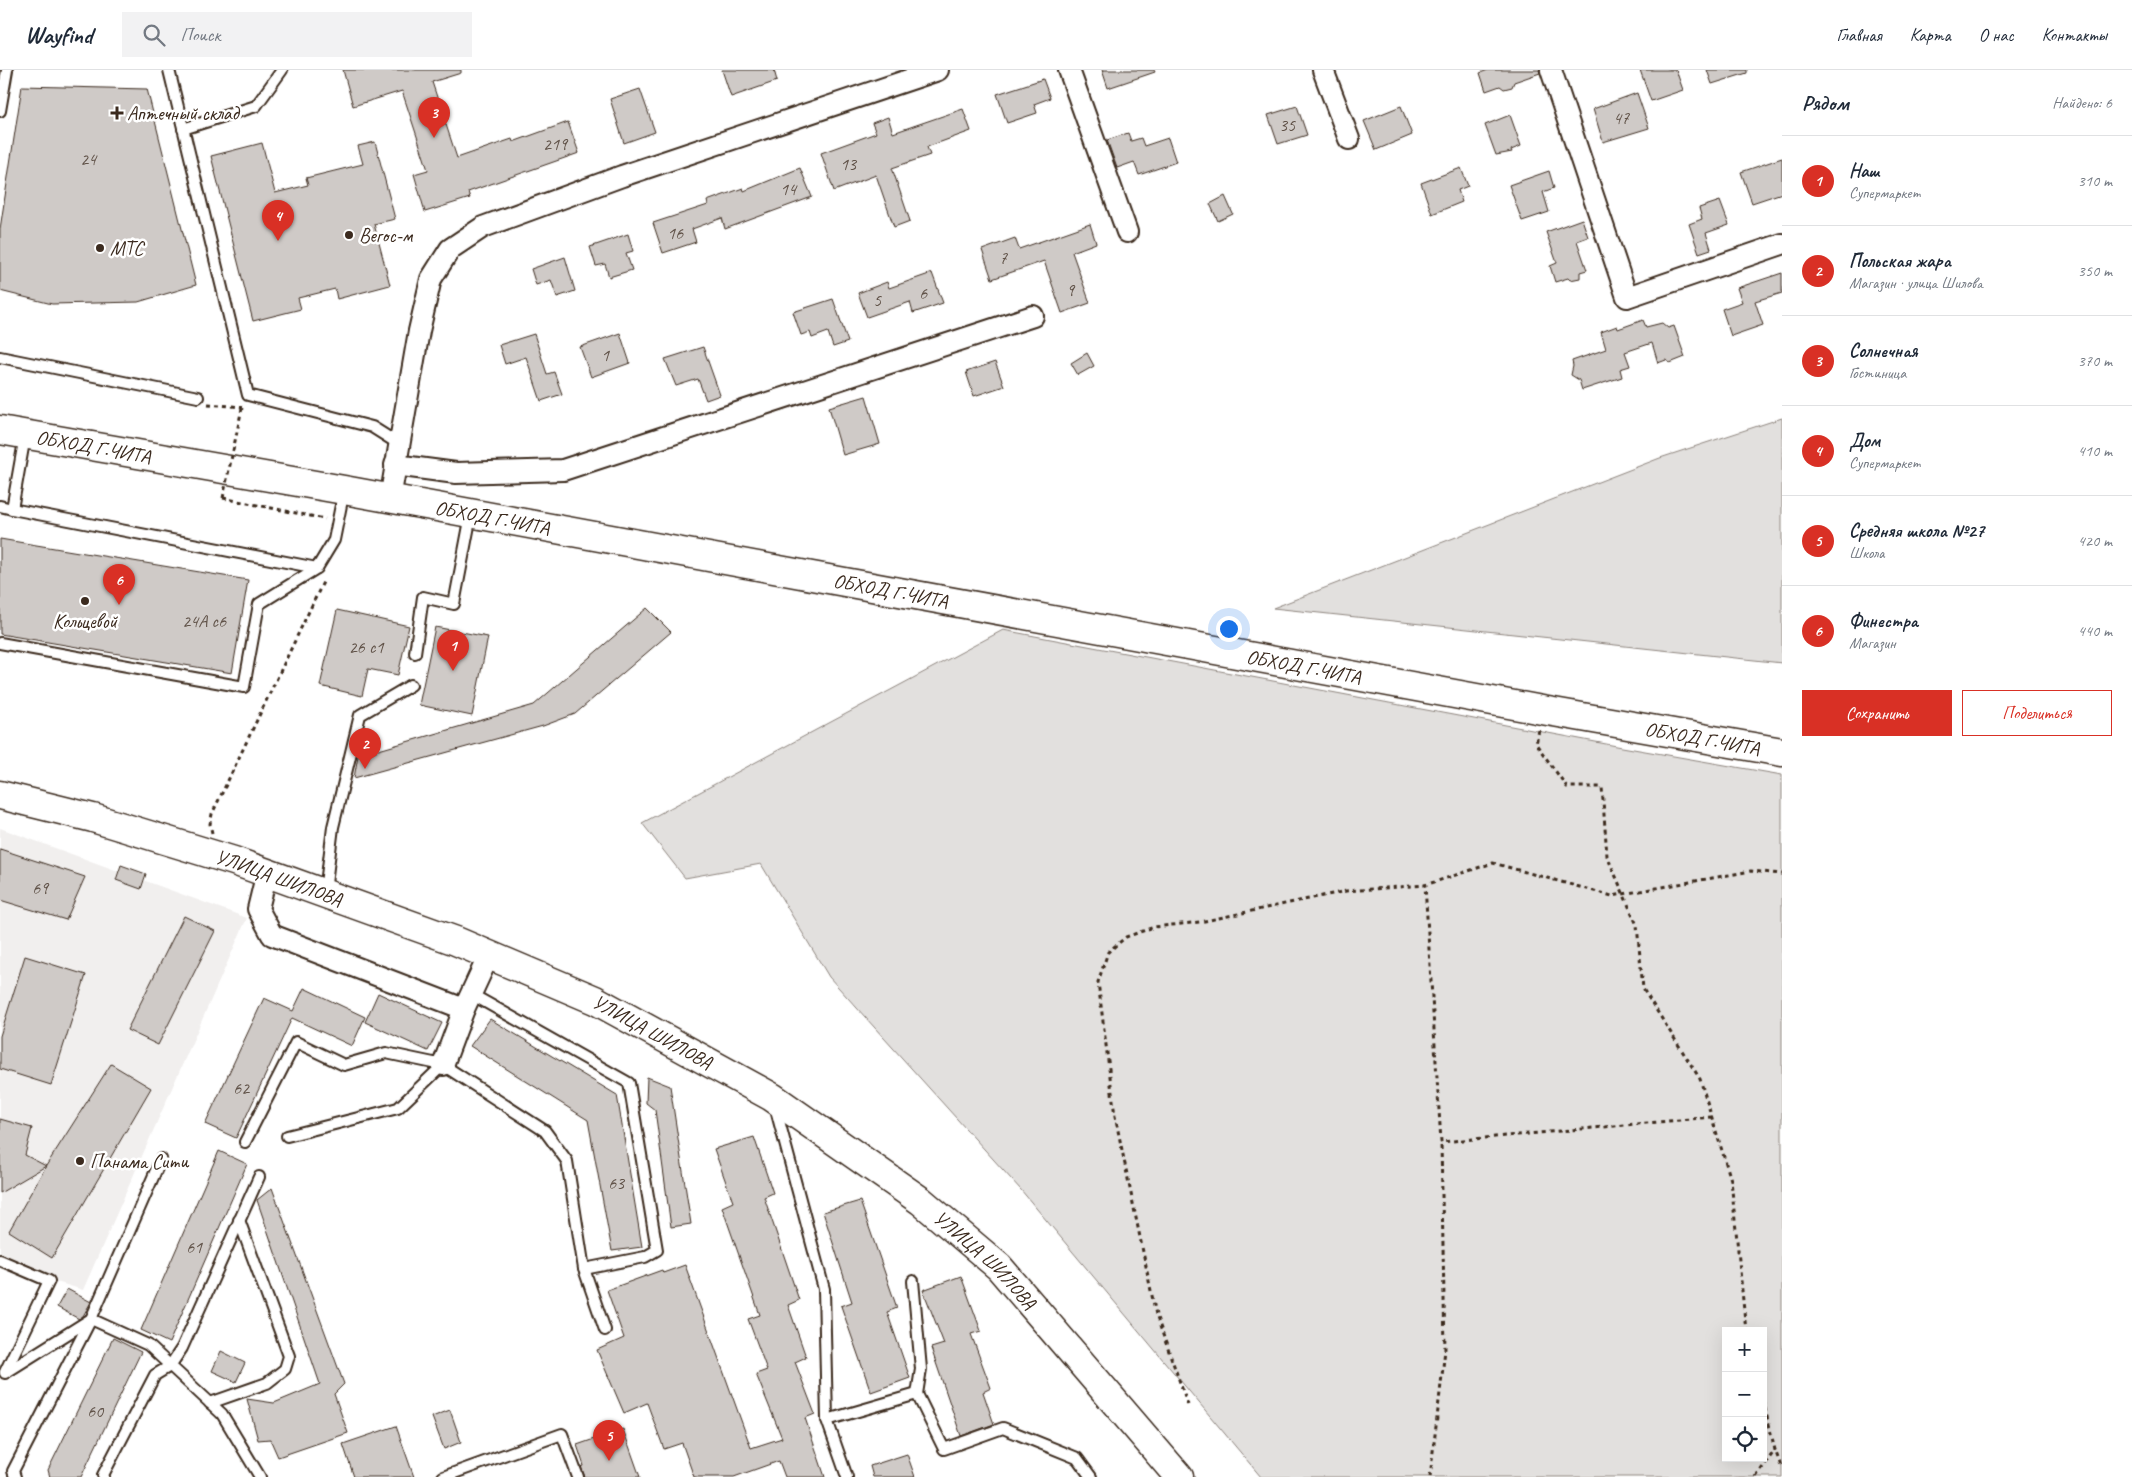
<!DOCTYPE html>
<html lang="ru">
<head>
<meta charset="utf-8">
<style>
  :root { --surface:#fff; --page:#f2f2f3; --text:#1f2937; --muted:#747a83; --line:#e0e1e3; --accent:#d93025 }
  body { margin:0; font-family:Caveat,sans-serif; background:var(--page); color:var(--text) }
  .controls { position:absolute; right:15px; bottom:15px; display:grid; overflow:hidden; border-radius:0px; box-shadow:0 5px 20px #0002 }
  .controls button { width:45px; height:45px; display:grid; place-items:center; padding:0; border:0; border-bottom:1px solid var(--line); background:var(--surface); color:var(--text); font:25px sans-serif }
  .you { position:absolute; left:1228px; top:558px; width:18px; height:18px; margin:-12px; border:4px solid #fff; border-radius:50%; background:#1a73e8; box-shadow:0 0 0 8px #1a73e833 }
  .badge { display:grid; place-items:center; width:32px; height:32px; border-radius:50%; background:var(--accent); color:#fff; font-size:16px; font-weight:700 }
  .pin { position:absolute; translate:-50% -41px; filter:drop-shadow(0 1px 2px #0008) }
  .pin::after { content:''; position:absolute; top:26px; width:18px; height:15px; background:inherit; clip-path:polygon(0 0,100% 0,50% 100%) }
  .list { margin:0; padding:0; list-style:none }
  h2 { display:flex; justify-content:space-between; align-items:center; height:65px; margin:0; padding:0 20px; font-size:21px }
  h2 small { font-size:16px; font-weight:400; color:var(--muted) }
  .list li { display:grid; grid-template-columns:32px 1fr auto; gap:15px; align-items:center; box-sizing:border-box; height:90px; padding:0 20px; border-top:1px solid var(--line) }
  .list b { display:block; font-size:19px; white-space:nowrap }
  .list p { margin:0; font-size:16px; white-space:nowrap; color:var(--muted) }
  .list em { font-size:16px; font-style:normal; color:var(--muted) }
  .actions { display:flex; gap:10px; padding:15px 20px }
  .actions a { flex:1; padding:11px 0; border:1px solid var(--accent); border-radius:0px; text-align:center; font-size:18px; color:var(--accent) }
  .actions .main { background:var(--accent); color:#fff }
  .icon { flex:none; width:28px; height:28px; fill:none; stroke:currentColor; stroke-width:2; stroke-linecap:round; stroke-linejoin:round }
  .map { position:relative; flex:none; width:1782px; height:1407px; overflow:hidden }
  header { display:flex; align-items:center; gap:30px; box-sizing:border-box; height:70px; padding:0 25px; background:var(--surface); border-bottom:1px solid var(--line) }
  header strong { font-size:24px }
  nav { display:flex; gap:28px; margin-inline-start:auto; font-size:18px }
  .search { width:350px; height:45px; background:var(--page); display:flex; align-items:center; gap:12px; box-sizing:border-box; padding:0 18px; border-radius:0px; color:var(--muted); font-size:19px }
  main { display:flex }
  aside { flex:1; background:var(--surface) }
  .map>svg:first-child { display:block }
</style>
</head>
<body>
<header>
<strong>Wayfind</strong>
<div class="search"><svg class="icon" aria-label="search" viewBox="0 0 24 24"><circle cx="10" cy="10" r="6"/><path d="M15 15l6 6"/></svg>Поиск</div>
<nav><a>Главная</a><a>Карта</a><a>О нас</a><a>Контакты</a></nav>
</header>
<main>
<div class="map">
<svg width="1782" height="1407" viewBox="0 0 1782 1407">
  <rect width="100%" height="100%" fill="#fff"/>
  <filter id="ink" filterUnits="userSpaceOnUse"><feTurbulence type="fractalNoise" baseFrequency=".02" numOctaves="2"/><feDisplacementMap in="SourceGraphic" scale="10" xChannelSelector="R" yChannelSelector="G"/><feConvolveMatrix kernelMatrix="1 2 1 2 8 2 1 2 1" color-interpolation-filters="sRGB"/></filter>
  <g filter="url(#ink)">
    <polygon fill="#f1efee" points="0,758 247,848 83,1220 0,1195"/>
    <g fill="#e2e0de" stroke="#8e857e" fill-rule="evenodd">
      <polygon points="1782,348 1782,593 1273,538 1660,388"/>
      <path d="M1003 560 1622 677 1782 705V1407H1261L1021 1120 829 907 761 794 685 808 642 753ZM1726 1261H1763V1388H1726Z"/>
    </g>
    <g fill="#cfcac7" stroke="#3b2a1e">
      <polygon points="343,0 461,0 461,3 432,12 457,88 512,69 513,72 568,52 579,83 468,122 470,128 425,142 414,104 428,100 402,21 353,36"/>
      <polygon points="722,0 774,0 777,11 731,27"/>
      <polygon points="1102,0 1154,0 1155,2 1108,18"/>
      <polygon points="1488,0 1539,0 1540,3 1514,12 1512,17 1504,19 1500,16 1486,21 1480,3"/>
      <polygon points="1640,0 1676,0 1683,20 1651,31"/>
      <polygon points="1707,0 1747,0 1747,3 1712,14"/>
      <polygon points="1043,9 1050,28 1034,34 1037,43 1007,53 997,24"/>
      <polygon points="22,16 147,19 196,215 138,232 52,234 0,221 0,159"/>
      <polygon points="640,19 655,62 624,73 610,29"/>
      <polygon points="1637,23 1649,58 1603,72 1593,39"/>
      <polygon points="1297,36 1307,65 1278,74 1268,45"/>
      <polygon points="1401,36 1412,65 1376,80 1364,51"/>
      <polygon points="963,39 971,61 927,77 930,85 892,98 910,151 894,157 876,105 834,121 821,83 876,63 872,53 888,47 893,63"/>
      <polygon points="1510,45 1521,76 1511,80 1512,82 1496,85 1485,55"/>
      <polygon points="1128,63 1131,71 1141,68 1144,76 1168,68 1176,92 1139,105 1134,92 1117,98 1107,70"/>
      <polygon points="375,72 395,149 374,154 390,215 337,229 335,219 298,228 301,239 253,251 211,86 262,73 275,123 308,115 306,108 363,94 358,76"/>
      <polygon points="1782,88 1782,123 1752,133 1741,102"/>
      <polygon points="800,98 812,127 725,159 722,148 692,159 696,172 663,183 653,153 708,135 707,131 743,118 744,121"/>
      <polygon points="1461,98 1468,116 1458,120 1462,132 1432,144 1421,113"/>
      <polygon points="1549,101 1554,118 1543,122 1549,142 1522,151 1509,115"/>
      <polygon points="1225,126 1233,144 1218,151 1210,134"/>
      <polygon points="1720,131 1729,155 1706,163 1711,179 1699,183 1689,154 1702,149 1699,138"/>
      <polygon points="1582,149 1588,167 1577,171 1587,200 1580,202 1580,208 1570,210 1568,208 1555,212 1550,196 1557,193 1546,162"/>
      <polygon points="1090,154 1096,173 1072,182 1090,233 1062,243 1044,191 992,209 982,180 1015,168 1019,179"/>
      <polygon points="628,164 633,181 626,183 632,200 609,207 605,194 596,196 590,177"/>
      <polygon points="565,187 575,221 557,227 551,210 536,215 531,199"/>
      <polygon points="932,203 943,233 913,243 910,232 867,247 858,223 887,212 889,218"/>
      <polygon points="1782,203 1782,223 1755,231 1763,255 1731,266 1722,239 1742,232 1737,218"/>
      <polygon points="833,229 848,272 833,277 828,262 812,268 810,262 801,265 793,242"/>
      <polygon points="1643,250 1646,257 1662,253 1668,258 1674,256 1685,287 1670,293 1666,290 1658,293 1652,273 1625,282 1630,296 1620,299 1622,307 1582,320 1579,310 1571,305 1573,296 1572,291 1606,279 1601,262 1617,256 1618,259"/>
      <polygon points="620,263 630,293 591,307 580,277"/>
      <polygon points="534,264 547,304 554,302 562,324 541,331 526,287 505,294 499,275"/>
      <polygon points="703,277 720,325 706,330 698,309 676,316 665,289"/>
      <polygon points="1087,283 1094,296 1078,305 1071,293"/>
      <polygon points="995,292 1004,316 974,326 966,302"/>
      <polygon points="866,326 880,374 843,385 829,337"/>
      <polygon points="0,469 248,510 232,603 0,564"/>
      <polygon points="647,538 671,562 575,644 543,656 354,708 358,686 534,635"/>
      <polygon points="337,540 409,556 398,605 368,599 362,626 320,616"/>
      <polygon points="435,557 488,567 472,646 419,635"/>
      <polygon points="0,779 85,807 66,850 0,830"/>
      <polygon points="121,795 146,804 141,819 116,810"/>
      <polygon points="184,846 215,861 158,975 127,960"/>
      <polygon points="25,886 86,905 51,1015 0,999 0,966"/>
      <polygon points="304,918 365,947 352,976 292,948 236,1068 205,1054 264,928 293,941"/>
      <polygon points="378,923 442,953 428,981 365,952"/>
      <polygon points="490,949 617,1025 642,1177 612,1181 588,1050 470,976"/>
      <polygon points="111,994 151,1018 52,1188 9,1161 46,1096"/>
      <polygon points="647,1007 670,1016 691,1154 671,1157 655,1040 646,1033"/>
      <polygon points="0,1049 32,1058 25,1085 46,1096 0,1123"/>
      <polygon points="754,1067 773,1123 764,1127 799,1230 788,1235 806,1287 795,1292 815,1344 805,1348 825,1407 785,1407 779,1391 734,1407 694,1407 682,1373 664,1379 647,1333 624,1343 597,1280 624,1268 607,1220 662,1200 663,1203 685,1195 751,1378 782,1368 756,1304 767,1300 748,1249 760,1245 722,1137 733,1132 714,1079"/>
      <polygon points="219,1081 247,1094 169,1273 141,1260"/>
      <polygon points="272,1118 344,1314 334,1324 348,1363 278,1387 270,1369 258,1370 247,1329 274,1333 320,1314 257,1130"/>
      <polygon points="860,1131 897,1238 887,1242 910,1308 871,1322 841,1236 852,1232 823,1142"/>
      <polygon points="961,1206 981,1261 971,1264 991,1318 983,1322 994,1354 961,1366 931,1278 944,1274 923,1220"/>
      <polygon points="67,1219 91,1232 83,1246 79,1249 57,1237"/>
      <polygon points="113,1268 141,1282 81,1407 50,1407 48,1400"/>
      <polygon points="221,1281 245,1293 236,1312 212,1301"/>
      <polygon points="450,1340 461,1372 444,1379 432,1347"/>
      <polygon points="396,1356 414,1407 354,1407 343,1374"/>
      <polygon points="623,1359 640,1407 585,1407 581,1397 584,1396 577,1375"/>
      <polygon points="907,1384 915,1407 873,1407 870,1396"/>
    </g>
    <g fill="none" stroke-linecap="round" stroke-linejoin="round">
      <defs>
        <g id="lane">
          <polyline points="169,0 248,325 372,357 399,374"/>
          <polyline points="0,41 7,0"/>
          <polyline points="183,59 256,36 282,0"/>
          <polyline points="0,287 198,327"/>
          <polyline points="25,366 12,439 317,498"/>
          <polyline points="0,436 12,439"/>
          <polyline points="0,573 244,617 259,534 317,498 334,470 344,420"/>
          <polyline points="415,583 423,527 454,534 471,445"/>
          <polyline points="325,822 333,757 360,645 411,615"/>
          <polyline points="471,924 629,1013 657,1180 645,1187 584,1199"/>
          <polyline points="775,1036 824,1219 827,1350 847,1407"/>
          <polyline points="287,1066 398,1038 443,995"/>
          <polyline points="245,1072 296,972 344,995 386,983 443,995 545,1061 567,1091 584,1199 605,1260"/>
          <polyline points="0,1190 49,1211 5,1302"/>
          <polyline points="913,1211 921,1299 917,1324"/>
          <polyline points="5,1303 91,1249 148,1275 222,1344 260,1407"/>
          <polyline points="210,1333 267,1313 285,1299 289,1286 239,1150"/>
          <polyline points="827,1350 917,1324 944,1379 1003,1358 1077,1388 1091,1407"/>
          <polyline points="15,1407 13,1401 91,1249 161,1089"/>
          <polyline points="104,1407 103,1405 155,1305 170,1296 182,1278 259,1107"/>
          <polyline points="443,1407 562,1364 578,1407"/>
        </g>
        <g id="street">
          <polyline points="1069,0 1127,162"/>
          <polyline points="1323,0 1349,69"/>
          <polyline points="1551,0 1627,227 1782,174"/>
          <polyline points="395,395 456,403 563,400 1033,246"/>
          <polyline points="390,429 419,261 431,209 450,179 483,157 622,106 938,0"/>
          <polyline points="267,802 258,839 272,865 464,939"/>
          <polyline points="443,995 464,939 489,885"/>
        </g>
        <g id="secondary">
          <path id="s1" d="M0 725 93 748 234 791 456 871 595 930 772 1027 921 1131 999 1197 1179 1407"/>
        </g>
        <g id="highway">
          <path id="s2" d="M0 360 344 420 1542 640 1782 682"/>
        </g>
      </defs>
      <use href="#lane" stroke="#3b2a1e" stroke-width="14"/>
      <use href="#street" stroke="#3b2a1e" stroke-width="24"/>
      <use href="#secondary" stroke="#3b2a1e" stroke-width="31"/>
      <use href="#highway" stroke="#3b2a1e" stroke-width="31"/>
      <g stroke="#3b2a1e" stroke-width="3" stroke-dasharray="4 4" stroke-linecap="butt">
        <polyline points="208,334 242,337"/>
        <polyline points="223,428 325,449"/>
        <polyline points="1539,660 1536,674 1567,717 1602,717 1607,786 1637,855 1643,919 1700,1009 1731,1110 1746,1261"/>
        <polyline points="212,763 210,754 212,744 324,510"/>
        <polyline points="1712,1047 1441,1072 1425,815 1493,793 1612,826 1751,801 1782,804"/>
        <polyline points="1763,1330 1775,1380 1782,1399"/>
        <polyline points="1188,1335 1156,1245 1115,1046 1098,912 1108,882 1126,867 1154,857 1200,852 1346,821 1425,815"/>
        <polyline points="1430,1407 1445,1280 1441,1072"/>
        <polyline points="1756,1407 1775,1380"/>
      </g>
      <use href="#lane" stroke="#fff" stroke-width="10"/>
      <use href="#street" stroke="#fff" stroke-width="20"/>
      <use href="#secondary" stroke="#fff" stroke-width="28"/>
      <use href="#highway" stroke="#fff" stroke-width="28"/>
      <polyline stroke="#3b2a1e" stroke-width="3" stroke-dasharray="4 4" stroke-linecap="butt" points="223,428 242,338"/>
    </g>
  </g>
  <g fill="#3b2a1e" stroke="#fff" stroke-width="2">
    <path d="M114.5 35.5h5v5h5v5h-5v5h-5v-5h-5v-5h5z"/>
    <circle cx="349" cy="165" r="5"/>
    <circle cx="100" cy="178" r="5"/>
    <circle cx="85" cy="531" r="5"/>
    <circle cx="80" cy="1091" r="5"/>
  </g>
  <g text-anchor="middle" dominant-baseline="central" stroke-width="5" stroke-linejoin="round" paint-order="stroke">
    <g font-size="18" fill="#605248">
      <text x="1621" y="48">47</text>
      <text x="1287" y="55">35</text>
      <text x="555" y="74">219</text>
      <text x="88" y="89">24</text>
      <text x="848" y="94">13</text>
      <text x="788" y="119">14</text>
      <text x="675" y="163">16</text>
      <text x="1003" y="188">7</text>
      <text x="1070" y="220">9</text>
      <text x="923" y="223">6</text>
      <text x="877" y="230">5</text>
      <text x="605" y="285">1</text>
      <text x="204" y="551">24А с6</text>
      <text x="366" y="577">26 с1</text>
      <text x="40" y="818">69</text>
      <text x="241" y="1018">62</text>
      <text x="616" y="1113">63</text>
      <text x="194" y="1177">61</text>
      <text x="95" y="1341">60</text>
    </g>
    <g font-size="20" fill="#3b2a1e" stroke="#fff" text-anchor="start">
      <text x="127" y="43">Аптечный склад</text>
      <text x="359" y="165">Вегос-м</text>
      <text x="110" y="178">МТС</text>
      <text x="85" y="551" text-anchor="middle">Кольцевой</text>
      <text x="90" y="1091">Панама Сити</text>
    </g>
    <g font-size="20" fill="#3b2a1e" stroke="#fff">
      <text stroke="none"><textPath href="#s2" startOffset="95">ОБХОД Г.ЧИТА</textPath></text>
      <text stroke="none"><textPath href="#s2" startOffset="500">ОБХОД Г.ЧИТА</textPath></text>
      <text stroke="none"><textPath href="#s2" startOffset="905">ОБХОД Г.ЧИТА</textPath></text>
      <text stroke="none"><textPath href="#s2" startOffset="1325">ОБХОД Г.ЧИТА</textPath></text>
      <text stroke="none"><textPath href="#s2" startOffset="1730">ОБХОД Г.ЧИТА</textPath></text>
      <text stroke="none"><textPath href="#s1" startOffset="291">УЛИЦА ШИЛОВА</textPath></text>
      <text stroke="none"><textPath href="#s1" startOffset="696">УЛИЦА ШИЛОВА</textPath></text>
      <text stroke="none"><textPath href="#s1" startOffset="1101">УЛИЦА ШИЛОВА</textPath></text>
    </g>
  </g>
</svg>
<div class="controls">
<button>+</button>
<button>−</button>
<button><svg class="icon" aria-label="locate" viewBox="0 0 24 24"><circle cx="12" cy="12" r="6"/><path d="M12 2v4M12 18v4M2 12h4M18 12h4"/></svg></button>
</div>
<div class="you"></div>
<div class="pin badge" style="left:453px;top:601px">1</div>
<div class="pin badge" style="left:365px;top:699px">2</div>
<div class="pin badge" style="left:434px;top:68px">3</div>
<div class="pin badge" style="left:278px;top:171px">4</div>
<div class="pin badge" style="left:609px;top:1391px">5</div>
<div class="pin badge" style="left:119px;top:535px">6</div>
</div>
<aside>
<h2>Рядом<small>Найдено: 6</small></h2>
<ul class="list">
<li><span class="badge">1</span><div><b>Наш</b><p>Супермаркет</p></div><em>310 m</em></li>
<li><span class="badge">2</span><div><b>Польская жара</b><p>Магазин · улица Шилова</p></div><em>350 m</em></li>
<li><span class="badge">3</span><div><b>Солнечная</b><p>Гостиница</p></div><em>370 m</em></li>
<li><span class="badge">4</span><div><b>Дом</b><p>Супермаркет</p></div><em>410 m</em></li>
<li><span class="badge">5</span><div><b>Средняя школа №27</b><p>Школа</p></div><em>420 m</em></li>
<li><span class="badge">6</span><div><b>Финестра</b><p>Магазин</p></div><em>440 m</em></li>
</ul>
<div class="actions"><a class="main">Сохранить</a><a>Поделиться</a></div>
</aside>
</main>
</body>
</html>
